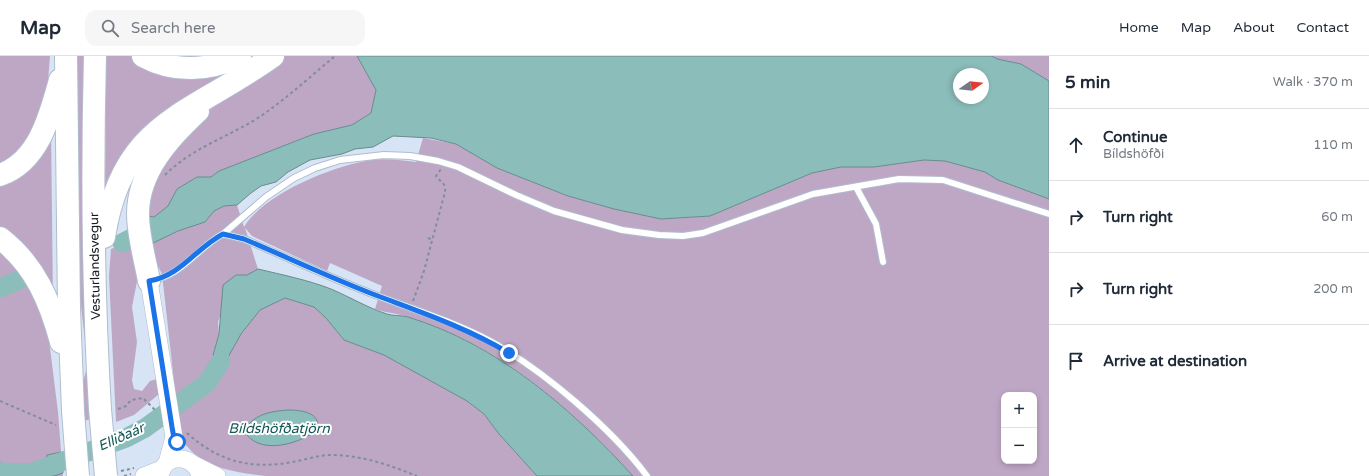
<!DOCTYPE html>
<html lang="en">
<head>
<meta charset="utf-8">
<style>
  :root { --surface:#fff; --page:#f6f6f7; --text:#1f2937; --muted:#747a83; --line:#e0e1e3 }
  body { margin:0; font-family:"Varela Round",sans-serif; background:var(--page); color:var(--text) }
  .controls { position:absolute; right:12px; bottom:12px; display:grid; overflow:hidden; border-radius:8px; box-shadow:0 2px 6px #0003 }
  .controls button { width:36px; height:36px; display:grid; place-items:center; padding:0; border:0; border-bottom:1px solid var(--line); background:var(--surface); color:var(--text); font:20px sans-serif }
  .compass { position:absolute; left:953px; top:12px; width:36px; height:36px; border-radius:50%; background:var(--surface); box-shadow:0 2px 6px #0003; rotate:76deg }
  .stop { position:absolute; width:12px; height:12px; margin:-9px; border:3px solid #1a73e8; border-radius:50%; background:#fff }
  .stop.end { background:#1a73e8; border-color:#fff; box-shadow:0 1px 4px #0008 }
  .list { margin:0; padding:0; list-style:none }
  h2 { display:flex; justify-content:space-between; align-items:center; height:52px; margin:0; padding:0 16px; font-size:17px }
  h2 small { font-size:13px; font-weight:400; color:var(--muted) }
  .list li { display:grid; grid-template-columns:26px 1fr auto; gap:12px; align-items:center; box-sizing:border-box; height:72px; padding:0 16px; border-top:1px solid var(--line) }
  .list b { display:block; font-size:15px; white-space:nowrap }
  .list p { margin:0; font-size:13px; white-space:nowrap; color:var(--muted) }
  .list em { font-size:13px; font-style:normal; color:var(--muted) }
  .icon { flex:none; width:22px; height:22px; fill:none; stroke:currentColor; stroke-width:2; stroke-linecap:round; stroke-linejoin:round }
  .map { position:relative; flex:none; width:1049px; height:420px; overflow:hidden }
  header { display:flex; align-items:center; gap:24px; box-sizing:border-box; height:56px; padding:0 20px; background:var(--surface); border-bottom:1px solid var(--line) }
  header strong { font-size:19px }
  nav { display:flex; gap:22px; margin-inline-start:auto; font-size:14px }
  .search { width:280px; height:36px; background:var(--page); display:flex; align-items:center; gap:10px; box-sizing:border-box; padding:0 14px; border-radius:12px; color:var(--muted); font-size:15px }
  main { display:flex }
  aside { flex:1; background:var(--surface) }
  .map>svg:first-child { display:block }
</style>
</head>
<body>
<header>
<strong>Map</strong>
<div class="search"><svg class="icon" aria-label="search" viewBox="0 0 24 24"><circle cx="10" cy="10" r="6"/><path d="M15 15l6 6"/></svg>Search here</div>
<nav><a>Home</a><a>Map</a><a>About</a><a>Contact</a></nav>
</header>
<main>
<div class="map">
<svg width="1049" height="420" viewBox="0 0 1049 420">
  <rect width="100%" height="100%" fill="#d7e4f6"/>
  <g fill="#bea7c5" fill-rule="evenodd">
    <polygon points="0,0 50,0 48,25 42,59 28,91 0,111"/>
    <polygon points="77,0 84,0 82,169 86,292 78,225 75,121"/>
    <polygon points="106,0 136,0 138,3 263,0 105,136"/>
    <polygon points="285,0 357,0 376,34 371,57 352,69 314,78 219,115 211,121 197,121 177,133 168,150 154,161 147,160 144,134 189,71 217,48"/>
    <polygon points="992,0 1049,0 1049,25 1021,8 997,3"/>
    <polygon points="51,72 53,246 0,176 0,125"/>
    <path d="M423 82 456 88 497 112 568 140 614 153 661 163 710 160 812 117 841 111H874L924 104 945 105 986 116 998 124 1049 143V420H633C582 364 520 307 450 277 436 271 422 265 408 261 397 257 386 257 375 253L382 230 330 207 327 215 252 180 245 172 258 213 247 219H236L218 266 219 278 213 299 227 303 241 278 260 254 285 242 314 251 326 262 344 284 384 299 467 345 484 358 499 378 537 420H265C233 416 195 411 180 379L162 218 155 204 151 188 178 175 205 166 214 155 224 150 237 149 244 171C265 137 333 110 371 104 385 102 402 104 416 106ZM1004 339H1034V405H1004Z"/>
    <polygon points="134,184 140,210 132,251 137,286 132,324 134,333 142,335 150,325 157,323 159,338 134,359 116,366 109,220 111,193"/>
    <polygon points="0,189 11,197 46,260 58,356 63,420 0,420"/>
    <polygon points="87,311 90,363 85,365 82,330"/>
  </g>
  <g fill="#8bbdba" stroke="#688c8c" fill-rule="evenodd">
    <path d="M357 0H992L997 3 1021 8 1049 25V143L998 124 985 116 945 105 924 104 874 111H841L812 117 710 160 661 163 614 153 568 140 497 112 456 88 431 82 393 80 373 91 355 93 342 98 310 104 288 116 276 126 261 130 251 137 237 149 224 150 214 155 205 166 178 175 151 188 147 160 154 161 168 150 177 133 197 121H211L219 115 314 78 352 69 371 57 376 34ZM959 18H983V42H959Z"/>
    <path d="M258 213C283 219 308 224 331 233 350 241 368 252 387 258 393 260 401 259 408 261 497 288 571 352 633 420H537L499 378 484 358 467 345 384 299 344 284 326 262 314 251 285 242 260 254 241 278 227 303 221 305 213 299 219 278 223 229 236 219H247Z"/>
    <polygon points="16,223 18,229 0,238 0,225"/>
    <path d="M288 354C300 354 322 356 317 374 301 387 263 399 247 379L248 369C258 357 274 355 288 354Z"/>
    <polygon points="61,396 63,417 54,420 0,420 0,407 34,412 46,405 47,399"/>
  </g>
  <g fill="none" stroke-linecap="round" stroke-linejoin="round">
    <g stroke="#8bbdba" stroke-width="19">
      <polyline points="122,187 153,171"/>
      <polyline points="0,232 19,224"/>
      <polyline points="0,416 31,417 126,382 145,372 207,327 221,305"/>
    </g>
    <defs>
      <g id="lane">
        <polyline points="856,131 876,168 883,206"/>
        <polyline points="223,178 266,141 294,122 315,112 340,104 384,99 410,100 438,105 458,111 516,139 554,155 622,174 659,179 683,180 703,177 813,138 899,123 943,124 1049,158"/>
        <path d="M152 224C182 220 198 191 223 178L244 183C289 202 332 223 378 240 415 254 454 266 490 285 543 314 611 372 647 420"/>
      </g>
      <g id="secondary">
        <polyline points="149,225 174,381 167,407"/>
        <polyline points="195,409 217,420"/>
        <polyline points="144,420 162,413"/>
        <path d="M160 420C164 396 195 398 200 420"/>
      </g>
      <g id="highway">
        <polyline points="66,0 69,253 73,355"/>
        <path d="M95 0C92 117 93 236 100 353"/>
        <path d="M143 0C174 17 209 15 240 0"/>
        <path d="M0 119C39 105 50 60 60 24"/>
        <path d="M104 181C122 64 190 60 273 0"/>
        <path d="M0 182C35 209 50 245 61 286"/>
        <path d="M149 225C145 203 138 180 138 158 138 116 168 83 198 55"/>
      </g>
    </defs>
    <use href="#lane" stroke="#b0bdcd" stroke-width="8"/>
    <use href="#secondary" stroke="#b0bdcd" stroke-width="18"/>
    <use href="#highway" stroke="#b0bdcd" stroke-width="24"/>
    <g stroke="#838c99" stroke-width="2" stroke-dasharray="3 3" stroke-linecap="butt">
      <path d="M165 119C193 91 229 81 261 60 287 42 311 20 335 0"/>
      <polyline points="428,182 433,184"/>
      <path d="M413 245 424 215 445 136C446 126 441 127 436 120L441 113"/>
      <polyline points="0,345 56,369"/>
      <polyline points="118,353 126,350 131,344 143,342 156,355"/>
      <path d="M187 377C218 405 250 414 292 406 305 404 318 399 331 399 362 399 389 409 417 420"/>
      <polyline points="121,415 134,412"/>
      <polyline points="124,420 131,418"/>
    </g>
    <use href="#lane" stroke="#fff" stroke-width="6"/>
    <use href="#secondary" stroke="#fff" stroke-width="17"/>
    <use href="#highway" stroke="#fff" stroke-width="22"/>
    <defs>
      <g id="highway-bridge">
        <polyline points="100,353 106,420"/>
        <polyline points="73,355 78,420"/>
      </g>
    </defs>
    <use href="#highway-bridge" stroke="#b0bdcd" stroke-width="24" stroke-linecap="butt"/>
    <use href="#highway-bridge" stroke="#fff" stroke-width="22"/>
  </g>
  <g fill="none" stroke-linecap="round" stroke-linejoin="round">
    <path stroke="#1a73e8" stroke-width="5" d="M177 386 174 382 172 371 149 225C181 220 196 192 223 178L244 183C289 202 333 223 378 240 423 257 467 272 509 297"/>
  </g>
  <g text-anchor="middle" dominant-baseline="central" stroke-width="4" stroke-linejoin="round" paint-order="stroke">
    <g font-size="13" fill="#171b21" stroke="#fff">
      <text transform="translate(95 210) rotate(-91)">Vesturlandsvegur</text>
    </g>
    <g font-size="14" font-style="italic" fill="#105755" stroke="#fff">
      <text x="279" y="372">Bíldshöfðatjörn</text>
      <text transform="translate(121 381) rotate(-24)">Elliðaár</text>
    </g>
  </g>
</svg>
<div class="controls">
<button>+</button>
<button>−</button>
</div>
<svg class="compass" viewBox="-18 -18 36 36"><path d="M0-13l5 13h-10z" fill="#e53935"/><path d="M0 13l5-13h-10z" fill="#747a83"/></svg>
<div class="stop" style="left:177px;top:386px"></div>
<div class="stop end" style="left:509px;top:297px"></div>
</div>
<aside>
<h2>5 min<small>Walk · 370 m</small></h2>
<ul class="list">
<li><svg class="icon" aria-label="ahead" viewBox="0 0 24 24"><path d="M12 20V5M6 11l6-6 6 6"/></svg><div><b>Continue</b><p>Bíldshöfði</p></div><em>110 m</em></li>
<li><svg class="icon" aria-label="right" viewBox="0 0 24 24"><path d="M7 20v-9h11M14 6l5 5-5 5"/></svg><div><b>Turn right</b></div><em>60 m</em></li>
<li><svg class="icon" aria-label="right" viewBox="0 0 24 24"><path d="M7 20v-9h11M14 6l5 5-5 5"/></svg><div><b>Turn right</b></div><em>200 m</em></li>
<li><svg class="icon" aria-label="arrive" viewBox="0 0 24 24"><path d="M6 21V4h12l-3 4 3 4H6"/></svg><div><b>Arrive at destination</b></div></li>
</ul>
</aside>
</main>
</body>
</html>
